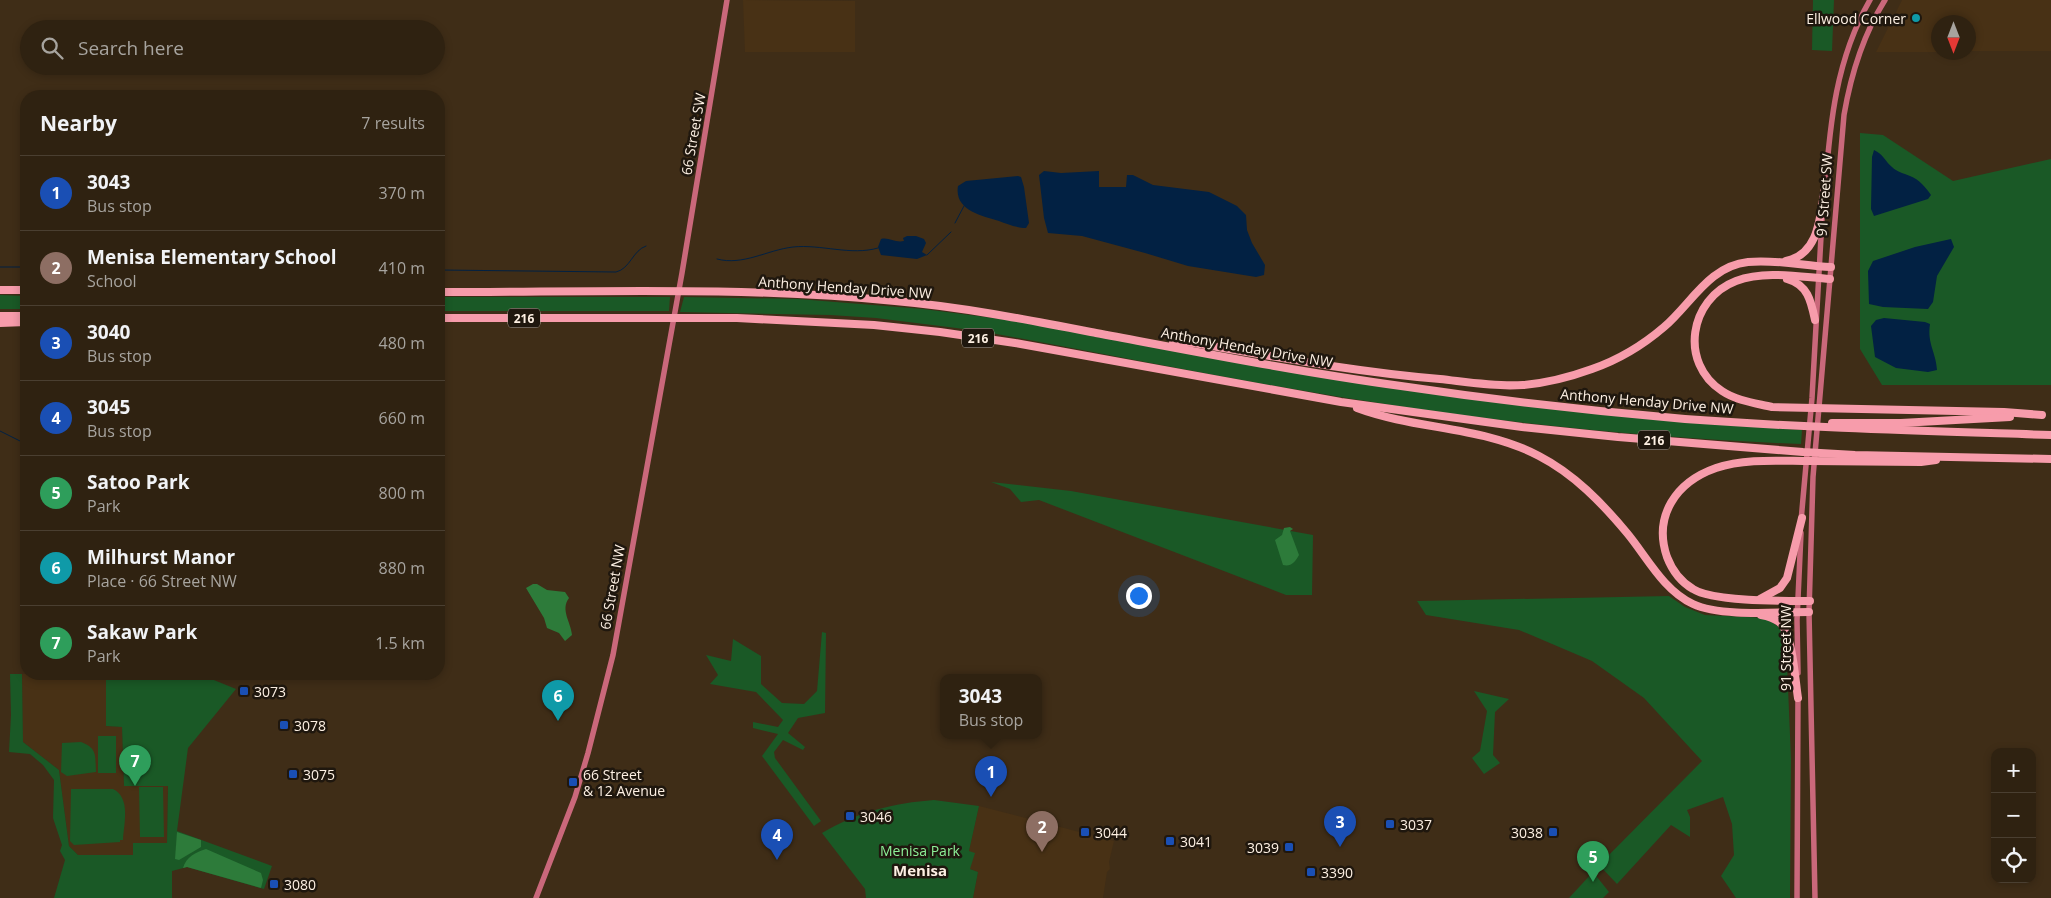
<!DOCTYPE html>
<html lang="en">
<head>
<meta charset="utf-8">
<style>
  :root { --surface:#2f2211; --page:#372a1a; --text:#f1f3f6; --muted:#a7a49f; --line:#4a3f31; --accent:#5bd56e }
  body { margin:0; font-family:"Open Sans",sans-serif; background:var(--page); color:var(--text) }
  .controls { position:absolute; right:15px; bottom:15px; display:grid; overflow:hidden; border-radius:10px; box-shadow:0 2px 8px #0003 }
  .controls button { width:45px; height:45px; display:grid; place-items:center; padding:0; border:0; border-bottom:1px solid var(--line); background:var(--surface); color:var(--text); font:25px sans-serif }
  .compass { position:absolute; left:1931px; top:15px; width:45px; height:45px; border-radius:50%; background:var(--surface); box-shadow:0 2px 8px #0003; rotate:180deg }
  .you { position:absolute; left:1138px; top:595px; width:18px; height:18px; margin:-12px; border:4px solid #fff; border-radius:50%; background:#1a73e8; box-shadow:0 0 0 8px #1a73e833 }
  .badge { display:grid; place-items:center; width:32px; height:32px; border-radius:50%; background:var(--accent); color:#fff; font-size:16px; font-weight:700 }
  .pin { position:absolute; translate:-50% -41px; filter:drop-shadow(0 1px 2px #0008) }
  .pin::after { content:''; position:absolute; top:26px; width:18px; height:15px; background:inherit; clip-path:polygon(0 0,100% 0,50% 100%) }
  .popup { position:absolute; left:940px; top:674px; width:102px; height:65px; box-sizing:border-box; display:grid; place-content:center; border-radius:10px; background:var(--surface); filter:drop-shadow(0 1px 4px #0005); font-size:16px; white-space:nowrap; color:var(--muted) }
  .popup b { font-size:19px; color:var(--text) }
  .popup::after { content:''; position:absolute; left:50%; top:100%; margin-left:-10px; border:10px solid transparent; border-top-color:var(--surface) }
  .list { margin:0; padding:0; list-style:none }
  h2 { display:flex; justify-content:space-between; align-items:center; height:65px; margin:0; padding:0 20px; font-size:21px }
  h2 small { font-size:16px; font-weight:400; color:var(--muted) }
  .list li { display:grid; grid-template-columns:32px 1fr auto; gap:15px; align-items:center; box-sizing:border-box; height:75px; padding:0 20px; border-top:1px solid var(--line) }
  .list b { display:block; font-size:19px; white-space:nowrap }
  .list p { margin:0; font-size:16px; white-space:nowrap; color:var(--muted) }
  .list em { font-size:16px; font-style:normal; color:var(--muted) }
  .icon { flex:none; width:28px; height:28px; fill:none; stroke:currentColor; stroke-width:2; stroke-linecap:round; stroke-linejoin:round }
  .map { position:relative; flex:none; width:2051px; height:898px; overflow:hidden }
  .search { position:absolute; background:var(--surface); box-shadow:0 2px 8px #0003; left:20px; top:20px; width:425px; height:55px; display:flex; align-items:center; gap:12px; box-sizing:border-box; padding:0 18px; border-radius:28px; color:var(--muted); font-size:19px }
  .panel { position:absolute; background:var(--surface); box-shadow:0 2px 8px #0003; left:20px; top:90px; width:425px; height:590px; border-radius:20px }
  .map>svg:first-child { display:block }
</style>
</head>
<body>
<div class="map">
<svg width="2051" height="898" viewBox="0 0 2051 898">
  <rect width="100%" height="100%" fill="#3f2d17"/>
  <g fill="#483115">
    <polygon points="743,0 855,1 855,52 745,52"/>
    <polygon points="1902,0 2051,0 2051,51 1969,51 1968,22 1938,22 1938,52 1876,52"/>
    <polygon points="22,674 106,674 106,726 122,727 124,786 168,785 167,843 134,844 134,855 78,855 69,846 59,770 23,742"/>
    <polygon points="979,806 1114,841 1109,862 1110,869 1107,872 1103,898 973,898 978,872 970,869 969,851"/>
  </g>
  <g fill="#1a5926">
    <polygon points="1813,0 1834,0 1832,51 1812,50"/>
    <polygon points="1860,133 1883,135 1953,181 2051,159 2051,385 1882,385 1860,349"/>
    <polygon points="0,295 26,296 26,309 0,309"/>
    <polygon points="439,297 670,297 669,311 439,311"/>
    <path d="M684 297 798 299 923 309 1039 324 1283 370 1694 423 1802 430 1801 444C1671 439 1540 427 1411 408 1266 387 1123 357 980 331L876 318 830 315 680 312Z"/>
    <polygon points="991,482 1071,491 1313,535 1312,595 1286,595 1039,500 1021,502 1010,489"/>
    <polygon points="1669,596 1685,607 1705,615 1766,618 1780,628 1786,639 1791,759 1790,898 1736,898 1721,876 1734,855 1732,824 1723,797 1687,810 1690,817 1690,837 1671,825 1617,884 1599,865 1702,761 1644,698 1592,661 1519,630 1426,615 1417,601"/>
    <polygon points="822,632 826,633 825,713 798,718 788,733 805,747 803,750 783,740 774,752 775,758 821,821 814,826 762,756 778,734 753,728 753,722 778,727 783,720 756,692 710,684 718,675 706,655 731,661 733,639 761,656 761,684 782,703 804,704 817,691"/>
    <polygon points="10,674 22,674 23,742 59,770 69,846 78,855 133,855 133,843 167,843 168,786 124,786 122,727 106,726 106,674 185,674 209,678 236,689 188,748 177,831 272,866 264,889 187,867 172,871 172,898 54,898 65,860 60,851 62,845 53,818 54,780 43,765 30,754 9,752 11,715"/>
    <polygon points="1474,691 1509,699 1495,712 1493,755 1500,763 1484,774 1472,758 1480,751 1487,711"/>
    <rect x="98" y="736" width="18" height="37"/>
    <path d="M81 742C98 748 95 757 96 772L67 776 61 772 62 743Z"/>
    <polygon points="139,787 163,787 164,837 140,837"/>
    <path d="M71 789H113C131 798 124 823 123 840H120V842L74 845 70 841Z"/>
    <path d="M934 800 979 806 969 851 975 853 970 869 978 872 973 898H866L865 889 822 833C857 812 894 803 934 800Z"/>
    <polygon points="1593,872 1609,892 1603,898 1569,898"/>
  </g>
  <g fill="#2d7b3a">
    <path d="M1290 527 1293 529 1290 531 1299 555C1295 562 1291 567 1283 565L1275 540 1282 535 1284 528Z"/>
    <path d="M533 584H537L547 590 565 592 569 598C560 610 571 622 572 635L565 641 559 633 547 628 544 618 526 588Z"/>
    <polygon points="177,832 201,840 201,847 179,860 175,859"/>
    <path d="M206 849 261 873 263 880 261 888 187 867 183 868C186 857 196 852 206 849Z"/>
  </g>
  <g fill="#022143">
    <path d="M1874 150C1883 154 1885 161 1892 167 1897 172 1903 173 1910 176 1919 179 1926 188 1931 195L1928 199 1874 216 1871 209 1872 157Z"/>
    <polygon points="1044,171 1061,173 1099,171 1099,187 1126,187 1127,175 1133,175 1153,185 1209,192 1237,206 1246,215 1247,230 1252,243 1265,265 1264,275 1256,277 1188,266 1145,253 1082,236 1048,233 1044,218 1039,175"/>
    <path d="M1018 176 1021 177 1024 187 1029 223 1026 228C1017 228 1007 224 999 221 981 216 954 210 958 186L966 181Z"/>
    <path d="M907 236H916L924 239 926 243 922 252 927 255 917 259 881 255 878 247 881 239C889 237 895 243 904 241L903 238Z"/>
    <polygon points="1951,239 1954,247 1937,276 1933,302 1928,309 1883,307 1869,304 1868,271 1873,261 1915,247"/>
    <path d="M1884 318 1925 322 1930 324C1927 344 1936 352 1937 370L1928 372 1896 368 1875 357 1871 326 1876 320Z"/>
  </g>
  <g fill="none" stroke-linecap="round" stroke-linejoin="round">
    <g stroke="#022143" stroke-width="1">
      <polyline points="955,223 964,206"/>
      <polyline points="927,255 951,232"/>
      <path d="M717 259C743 266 767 250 793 247 821 244 851 256 878 248"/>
      <polyline points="0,267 26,267"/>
      <path d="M439 270 616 272C630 269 633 250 646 246"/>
      <polyline points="0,431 26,444"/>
    </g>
    <g stroke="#ca687b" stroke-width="5.5">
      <path d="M1825 189C1830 123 1836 59 1870 0"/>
      <polyline points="1801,521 1812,398 1822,219"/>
      <polyline points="1798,673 1797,620 1801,533"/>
      <polyline points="536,898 575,797 588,753 613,655 682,273 727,0"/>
      <polyline points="1797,898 1798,695"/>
      <path d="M1815 898 1809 612 1813 477 1844 115C1851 74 1863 35 1885 0"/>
    </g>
    <g stroke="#f79cab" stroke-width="8">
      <path d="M1786 261C1820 254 1820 215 1825 187"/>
      <path d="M1787 279C1808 285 1811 301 1815 320"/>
      <path d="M1830 279C1800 277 1765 270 1736 281 1689 299 1679 363 1722 391 1737 401 1755 403 1772 407L2004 412 2042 415"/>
      <polyline points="0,290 26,290"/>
      <path d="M439 292C591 292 744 286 895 301 963 307 1029 320 1096 333 1198 352 1299 372 1401 386 1495 400 1590 411 1685 419 1807 428 1929 431 2051 435"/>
      <polyline points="0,316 26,316"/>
      <polyline points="439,318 737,318 874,325 940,332 1015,343 1341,402 1522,427 1618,437 1803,452 1855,455 2051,459"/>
      <polyline points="0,323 26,322"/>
      <path d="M1173 342 1194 343C1276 357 1357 372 1440 379 1467 382 1496 387 1523 385 1547 383 1570 377 1592 369 1618 360 1643 345 1664 327 1691 304 1709 266 1748 262 1776 259 1804 266 1831 267"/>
      <path d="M1357 408C1416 430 1483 426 1539 456 1574 474 1602 503 1627 533 1647 557 1663 590 1693 604 1720 617 1778 612 1809 612"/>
      <polyline points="1832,423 1901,423 2010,417"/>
      <polyline points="1760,599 1780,588 1787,578 1802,518"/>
      <path d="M1810 601C1784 601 1713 602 1693 589 1681 582 1672 570 1667 557 1653 516 1676 482 1716 468 1745 458 1780 461 1810 461 1847 461 1884 462 1921 462L1936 460"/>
      <path d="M1761 615C1767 616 1774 618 1779 622 1793 633 1795 680 1798 698"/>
    </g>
  </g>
  <circle fill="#0f9aa8" stroke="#1f170e" stroke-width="2" cx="1916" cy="18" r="5"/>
  <g fill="#1a4fb4" stroke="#1f170e" stroke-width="2">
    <rect x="239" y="686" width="10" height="10" rx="2.5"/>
    <rect x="279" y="720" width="10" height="10" rx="2.5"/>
    <rect x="288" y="769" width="10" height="10" rx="2.5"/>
    <rect x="568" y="777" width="10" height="10" rx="2.5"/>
    <rect x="845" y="811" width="10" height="10" rx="2.5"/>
    <rect x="1385" y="819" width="10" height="10" rx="2.5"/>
    <rect x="1080" y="827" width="10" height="10" rx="2.5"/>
    <rect x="1548" y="827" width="10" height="10" rx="2.5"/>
    <rect x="1165" y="836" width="10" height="10" rx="2.5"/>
    <rect x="1284" y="842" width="10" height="10" rx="2.5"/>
    <rect x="1306" y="867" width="10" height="10" rx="2.5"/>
    <rect x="269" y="879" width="10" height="10" rx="2.5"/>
  </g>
  <g text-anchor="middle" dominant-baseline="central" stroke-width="5" stroke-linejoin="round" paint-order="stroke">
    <g fill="#1f170e" stroke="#baafa3" stroke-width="1">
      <rect x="508" y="308.5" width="32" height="19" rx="4"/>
      <rect x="962" y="328.5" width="32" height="19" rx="4"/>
      <rect x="1638" y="430.5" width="32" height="19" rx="4"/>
    </g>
    <g font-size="12" font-weight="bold" fill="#fdf0e3">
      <text x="524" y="318">216</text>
      <text x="978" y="338">216</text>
      <text x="1654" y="440">216</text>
    </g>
    <g font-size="14" fill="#fdf0e3" stroke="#1f170e" text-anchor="start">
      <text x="1906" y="18" text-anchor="end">Ellwood Corner</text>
      <text x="254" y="691">3073</text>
      <text x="294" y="725">3078</text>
      <text x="303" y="774">3075</text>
      <text x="583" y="774">66 Street<tspan x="583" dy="16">&amp; 12 Avenue</tspan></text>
      <text x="860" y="816">3046</text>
      <text x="1400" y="824">3037</text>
      <text x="1095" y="832">3044</text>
      <text x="1543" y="832" text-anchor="end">3038</text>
      <text x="1180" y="841">3041</text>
      <text x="1279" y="847" text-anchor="end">3039</text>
      <text x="1321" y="872">3390</text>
      <text x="284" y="884">3080</text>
    </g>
    <g font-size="14" fill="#fdf0e3" stroke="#1f170e">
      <text transform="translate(693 134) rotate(-80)">66 Street SW</text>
      <text transform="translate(1824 195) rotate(-86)">91 Street SW</text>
      <text transform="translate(845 287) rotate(4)">Anthony Henday Drive NW</text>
      <text transform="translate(1247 347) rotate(10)">Anthony Henday Drive NW</text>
      <text transform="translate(1647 401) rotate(5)">Anthony Henday Drive NW</text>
      <text transform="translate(612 587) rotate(-80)">66 Street NW</text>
      <text transform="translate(1785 648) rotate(-90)">91 Street NW</text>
    </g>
    <g font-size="14" fill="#8df198" stroke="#1f170e">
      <text x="920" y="850">Menisa Park</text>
    </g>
    <g font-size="15" font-weight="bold" fill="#fdf0e3" stroke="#1f170e">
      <text x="920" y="870">Menisa</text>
    </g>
  </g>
</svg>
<div class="controls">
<button>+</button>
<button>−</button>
<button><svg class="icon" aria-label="locate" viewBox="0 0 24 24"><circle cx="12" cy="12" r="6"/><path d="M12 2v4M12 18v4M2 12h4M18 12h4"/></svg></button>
</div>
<svg class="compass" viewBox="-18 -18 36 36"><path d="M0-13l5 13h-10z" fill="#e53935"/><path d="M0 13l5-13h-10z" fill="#a7a49f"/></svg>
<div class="you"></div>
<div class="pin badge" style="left:991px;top:797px;background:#1a4fb4">1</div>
<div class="popup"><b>3043</b>Bus stop</div>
<div class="pin badge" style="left:1042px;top:852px;background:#8d6e63">2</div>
<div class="pin badge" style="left:1340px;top:847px;background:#1a4fb4">3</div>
<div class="pin badge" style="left:777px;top:860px;background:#1a4fb4">4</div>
<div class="pin badge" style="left:1593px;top:882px;background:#2e9e5b">5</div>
<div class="pin badge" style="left:558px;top:721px;background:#0f9aa8">6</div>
<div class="pin badge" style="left:135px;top:786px;background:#2e9e5b">7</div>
<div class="search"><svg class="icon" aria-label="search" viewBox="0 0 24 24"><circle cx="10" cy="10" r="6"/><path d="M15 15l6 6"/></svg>Search here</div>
<section class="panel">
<h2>Nearby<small>7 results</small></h2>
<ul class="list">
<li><span class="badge" style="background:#1a4fb4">1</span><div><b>3043</b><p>Bus stop</p></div><em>370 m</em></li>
<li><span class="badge" style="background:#8d6e63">2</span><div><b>Menisa Elementary School</b><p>School</p></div><em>410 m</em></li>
<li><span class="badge" style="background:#1a4fb4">3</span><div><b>3040</b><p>Bus stop</p></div><em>480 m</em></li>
<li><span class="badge" style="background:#1a4fb4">4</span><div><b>3045</b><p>Bus stop</p></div><em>660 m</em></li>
<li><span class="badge" style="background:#2e9e5b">5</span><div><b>Satoo Park</b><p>Park</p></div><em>800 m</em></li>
<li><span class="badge" style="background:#0f9aa8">6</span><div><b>Milhurst Manor</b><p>Place · 66 Street NW</p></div><em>880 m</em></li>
<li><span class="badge" style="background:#2e9e5b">7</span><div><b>Sakaw Park</b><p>Park</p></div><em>1.5 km</em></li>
</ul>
</section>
</div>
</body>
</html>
